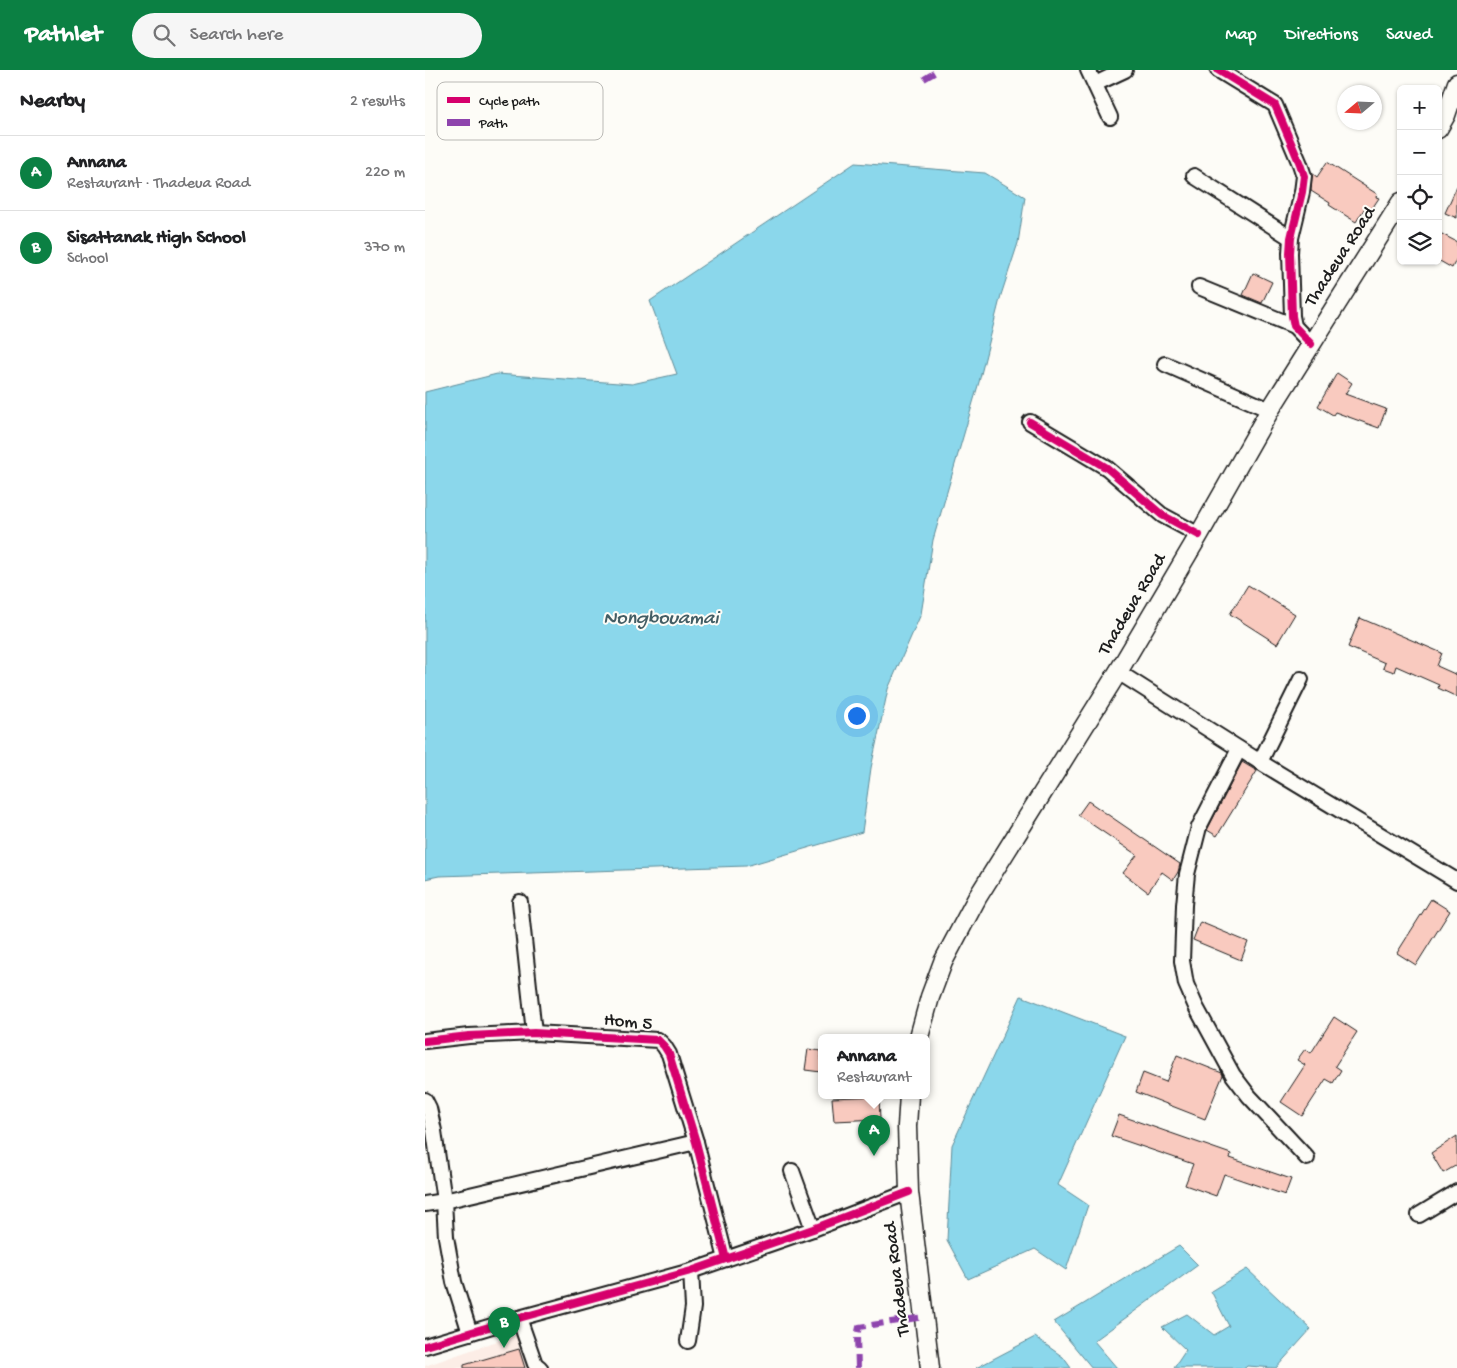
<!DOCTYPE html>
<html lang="en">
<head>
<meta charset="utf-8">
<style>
  :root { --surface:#fff; --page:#f6f6f6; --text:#202124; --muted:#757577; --line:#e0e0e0; --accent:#0b8043 }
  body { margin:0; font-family:"Gochi Hand",sans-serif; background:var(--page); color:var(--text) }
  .controls { position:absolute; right:15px; top:15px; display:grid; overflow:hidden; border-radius:8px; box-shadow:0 1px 4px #0004 }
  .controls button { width:45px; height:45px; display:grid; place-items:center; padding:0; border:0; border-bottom:1px solid var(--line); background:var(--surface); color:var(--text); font:25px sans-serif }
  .compass { position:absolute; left:912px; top:15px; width:45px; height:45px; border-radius:50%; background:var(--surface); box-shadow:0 1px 4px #0004; rotate:251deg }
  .you { position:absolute; left:431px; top:645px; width:18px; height:18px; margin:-12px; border:4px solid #fff; border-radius:50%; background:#1a73e8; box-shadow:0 0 0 8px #1a73e833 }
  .badge { display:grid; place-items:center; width:32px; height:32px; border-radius:50%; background:var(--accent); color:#fff; font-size:16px; font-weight:700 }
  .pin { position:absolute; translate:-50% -41px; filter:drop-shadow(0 1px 2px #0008) }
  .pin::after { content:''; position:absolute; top:26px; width:18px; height:15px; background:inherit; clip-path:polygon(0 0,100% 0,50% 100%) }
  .popup { position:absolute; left:393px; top:964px; width:112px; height:65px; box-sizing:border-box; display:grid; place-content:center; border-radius:8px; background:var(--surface); filter:drop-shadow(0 1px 4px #0005); font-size:16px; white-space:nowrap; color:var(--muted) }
  .popup b { font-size:19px; color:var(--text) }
  .popup::after { content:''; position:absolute; left:50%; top:100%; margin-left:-10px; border:10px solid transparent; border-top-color:var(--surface) }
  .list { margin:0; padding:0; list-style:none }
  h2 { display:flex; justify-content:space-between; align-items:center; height:65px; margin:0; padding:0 20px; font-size:21px }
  h2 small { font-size:16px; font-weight:400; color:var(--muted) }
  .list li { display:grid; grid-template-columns:32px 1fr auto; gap:15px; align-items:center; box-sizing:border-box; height:75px; padding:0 20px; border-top:1px solid var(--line) }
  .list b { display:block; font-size:19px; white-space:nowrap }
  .list p { margin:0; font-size:16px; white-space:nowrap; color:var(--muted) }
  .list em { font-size:16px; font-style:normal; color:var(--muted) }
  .icon { flex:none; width:28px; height:28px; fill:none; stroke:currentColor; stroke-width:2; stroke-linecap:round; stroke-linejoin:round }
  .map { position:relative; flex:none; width:1032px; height:1298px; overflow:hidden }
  header { display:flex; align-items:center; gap:30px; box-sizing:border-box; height:70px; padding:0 25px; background:var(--accent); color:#fff }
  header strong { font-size:24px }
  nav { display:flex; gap:28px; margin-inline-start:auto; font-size:18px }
  .search { width:350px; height:45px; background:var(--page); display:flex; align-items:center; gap:12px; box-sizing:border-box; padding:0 18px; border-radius:28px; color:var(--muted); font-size:19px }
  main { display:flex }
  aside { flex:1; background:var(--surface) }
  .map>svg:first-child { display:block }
</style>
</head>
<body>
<header>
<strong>Pathlet</strong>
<div class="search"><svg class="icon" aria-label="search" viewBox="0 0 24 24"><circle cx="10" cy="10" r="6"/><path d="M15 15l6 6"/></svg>Search here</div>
<nav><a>Map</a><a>Directions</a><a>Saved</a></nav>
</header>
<main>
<aside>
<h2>Nearby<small>2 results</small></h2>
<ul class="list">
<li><span class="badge">A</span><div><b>Annana</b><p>Restaurant · Thadeua Road</p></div><em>220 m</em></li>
<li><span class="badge">B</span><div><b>Sisattanak High School</b><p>School</p></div><em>370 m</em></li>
</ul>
</aside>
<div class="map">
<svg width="1032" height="1298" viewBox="0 0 1032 1298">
  <rect width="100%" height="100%" fill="#fdfcf7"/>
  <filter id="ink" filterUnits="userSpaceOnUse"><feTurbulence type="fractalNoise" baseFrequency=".02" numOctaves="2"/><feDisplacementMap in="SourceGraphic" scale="10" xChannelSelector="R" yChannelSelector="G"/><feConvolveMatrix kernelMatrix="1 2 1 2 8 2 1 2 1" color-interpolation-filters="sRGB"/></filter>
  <g filter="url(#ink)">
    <polygon fill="#fcede6" points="101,1261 115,1298 0,1298 0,1296"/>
    <g fill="#8bd7eb" stroke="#5f8c98">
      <polygon points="430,93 560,103 600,127 593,173 576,225 554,312 508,470 496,544 463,619 446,698 437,762 321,796 14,806 0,809 0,322 72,304 207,314 252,304 225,231"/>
      <polygon points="596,926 700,966 633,1115 663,1135 641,1200 610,1179 543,1209 522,1170 527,1075"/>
      <polygon points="754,1176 773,1195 669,1271 692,1298 667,1298 629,1252"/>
      <polygon points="822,1199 886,1259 851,1298 822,1296 820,1298 749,1298 761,1280 737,1257 762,1244 789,1265 804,1256 786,1221"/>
      <polygon points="610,1267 638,1287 646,1298 551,1298"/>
    </g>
    <g fill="#f9cabf" stroke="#1c1c1c">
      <polygon points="902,92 952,124 951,127 954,128 946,140 941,136 931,152 904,135 905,133 886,121 887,103 892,107"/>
      <polygon points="1032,116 1032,148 1020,143"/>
      <polygon points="1013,162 1032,172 1032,188 1027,198 1013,190"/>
      <polygon points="828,203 847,212 837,233 818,225"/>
      <polygon points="912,303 927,313 920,324 961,339 954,358 910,342 908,345 893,336"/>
      <polygon points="823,515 870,544 852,574 805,544"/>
      <polygon points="935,548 1017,583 1012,596 1032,605 1032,627 1013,618 1014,615 971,596 969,602 958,598 960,593 923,577"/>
      <polygon points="817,692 832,701 792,766 782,760"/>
      <polygon points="663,731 755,794 753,802 748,810 737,802 723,822 698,803 712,785 653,745"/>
      <polygon points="1006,829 1025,841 991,895 972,883"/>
      <polygon points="775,852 823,872 816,890 768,870"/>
      <polygon points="909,947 932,962 910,996 916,1000 908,1013 901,1009 877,1046 856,1032 880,995 872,990 880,979 886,983"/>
      <polygon points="383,979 396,981 396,1002 380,1000"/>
      <polygon points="752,985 797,1003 798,1005 780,1049 711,1022 718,1003 741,1012"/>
      <polygon points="454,1026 455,1049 409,1051 407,1028"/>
      <polygon points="694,1045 806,1084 805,1088 866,1109 860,1125 799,1104 791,1126 760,1115 768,1094 686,1066"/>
      <polygon points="1032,1066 1032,1095 1018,1103 1006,1083"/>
      <polygon points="94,1279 100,1298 39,1298 39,1295"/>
    </g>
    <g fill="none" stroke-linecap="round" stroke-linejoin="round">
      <defs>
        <g id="minor">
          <polyline points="663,0 685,47"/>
          <polyline points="793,0 850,35 875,94 879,106 877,122 866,168 865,183 867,246 869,256 886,274"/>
          <polyline points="670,14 700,0"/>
          <polyline points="769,106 866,168"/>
          <polyline points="774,217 869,256"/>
          <polyline points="740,294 845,340"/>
          <polyline points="605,352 682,398 737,445 774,465"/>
          <polyline points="693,602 835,692 1032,811"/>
          <polyline points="814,679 774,757 762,804 759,835 757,891 761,914 771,937 808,1005 824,1026 882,1088"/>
          <polyline points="835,692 876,609"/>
          <polyline points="95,832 109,963"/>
          <polyline points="0,971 44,966 109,963 233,970 239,976 244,984 271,1072 301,1189"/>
          <polyline points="0,1030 4,1038 9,1061 19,1131 21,1167 29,1212 45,1263"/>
          <polyline points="367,1101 388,1159"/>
          <polyline points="0,1134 19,1131 271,1072"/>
          <polyline points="994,1145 1032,1122"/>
          <polyline points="94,1248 110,1294 115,1298"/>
          <polyline points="263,1271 268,1237 266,1201"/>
          <polyline points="0,1276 94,1248 266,1201 388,1159 484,1122"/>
        </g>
        <g id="major">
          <polyline points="1013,59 1021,45 1032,13"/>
          <polyline points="494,967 505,927 518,892 552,828 693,602 774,465 845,340 976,132"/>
          <polyline points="484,1025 482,1056 484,1122 505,1298"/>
        </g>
      </defs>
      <use href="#minor" stroke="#1c1c1c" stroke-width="18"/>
      <use href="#major" stroke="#1c1c1c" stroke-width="21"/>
      <use href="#minor" stroke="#fdfcf7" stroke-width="14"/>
      <use href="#major" stroke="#fdfcf7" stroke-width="18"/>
      <g stroke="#8e44ad" stroke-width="6" stroke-dasharray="12 6" stroke-linecap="butt">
        <polyline points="499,9 514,0"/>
        <polyline points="433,1298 432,1266 434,1257 499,1247"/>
      </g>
      <defs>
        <g id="cycleway">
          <polyline points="793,0 850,35 875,94 879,106 877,122 866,168 865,183 867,246 869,256 886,274"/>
          <polyline points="605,352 682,398 737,445 774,465"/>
          <polyline points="0,971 44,966 109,963 233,970 239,976 244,984 271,1072 301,1189"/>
          <polyline points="0,1276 94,1248 266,1201 388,1159 484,1122"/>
        </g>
      </defs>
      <use href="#cycleway" stroke="#fdfcf7" stroke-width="11"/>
      <use href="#cycleway" stroke="#d6006c" stroke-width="8"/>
    </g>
  </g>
  <g text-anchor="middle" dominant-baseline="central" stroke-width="4" stroke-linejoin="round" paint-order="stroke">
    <g font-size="19" fill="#1c1c1c" stroke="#fdfcf7">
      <text transform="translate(916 187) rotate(-57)">Thadeua Road</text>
      <text transform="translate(708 535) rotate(-59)">Thadeua Road</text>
      <text transform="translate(203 953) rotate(5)">Hom 5</text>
      <text transform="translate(473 1209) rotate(-97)">Thadeua Road</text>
    </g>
    <g font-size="20" font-style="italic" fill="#435d64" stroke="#fdfcf7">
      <text x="236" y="549">Nongbouamai</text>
    </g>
  </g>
  <rect x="12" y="12" width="166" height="58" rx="8" fill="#fdfcf7" stroke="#bab9b5" stroke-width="1"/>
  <rect x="22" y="27" width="23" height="6" fill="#d6006c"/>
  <rect x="22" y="49" width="23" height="7" fill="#8e44ad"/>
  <g font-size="14" fill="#1c1c1c">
    <text x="54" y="35">Cycle path</text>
    <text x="54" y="57">Path</text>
  </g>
</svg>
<div class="controls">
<button>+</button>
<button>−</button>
<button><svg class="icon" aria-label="locate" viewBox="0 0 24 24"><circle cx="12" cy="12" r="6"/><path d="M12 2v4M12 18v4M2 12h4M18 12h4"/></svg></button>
<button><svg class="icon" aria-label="layers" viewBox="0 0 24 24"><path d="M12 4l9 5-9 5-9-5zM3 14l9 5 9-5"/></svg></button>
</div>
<svg class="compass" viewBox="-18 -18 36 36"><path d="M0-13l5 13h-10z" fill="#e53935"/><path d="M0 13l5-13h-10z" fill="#757577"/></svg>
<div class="you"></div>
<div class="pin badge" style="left:449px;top:1086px">A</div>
<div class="popup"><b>Annana</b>Restaurant</div>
<div class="pin badge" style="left:79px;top:1278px">B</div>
</div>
</main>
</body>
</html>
